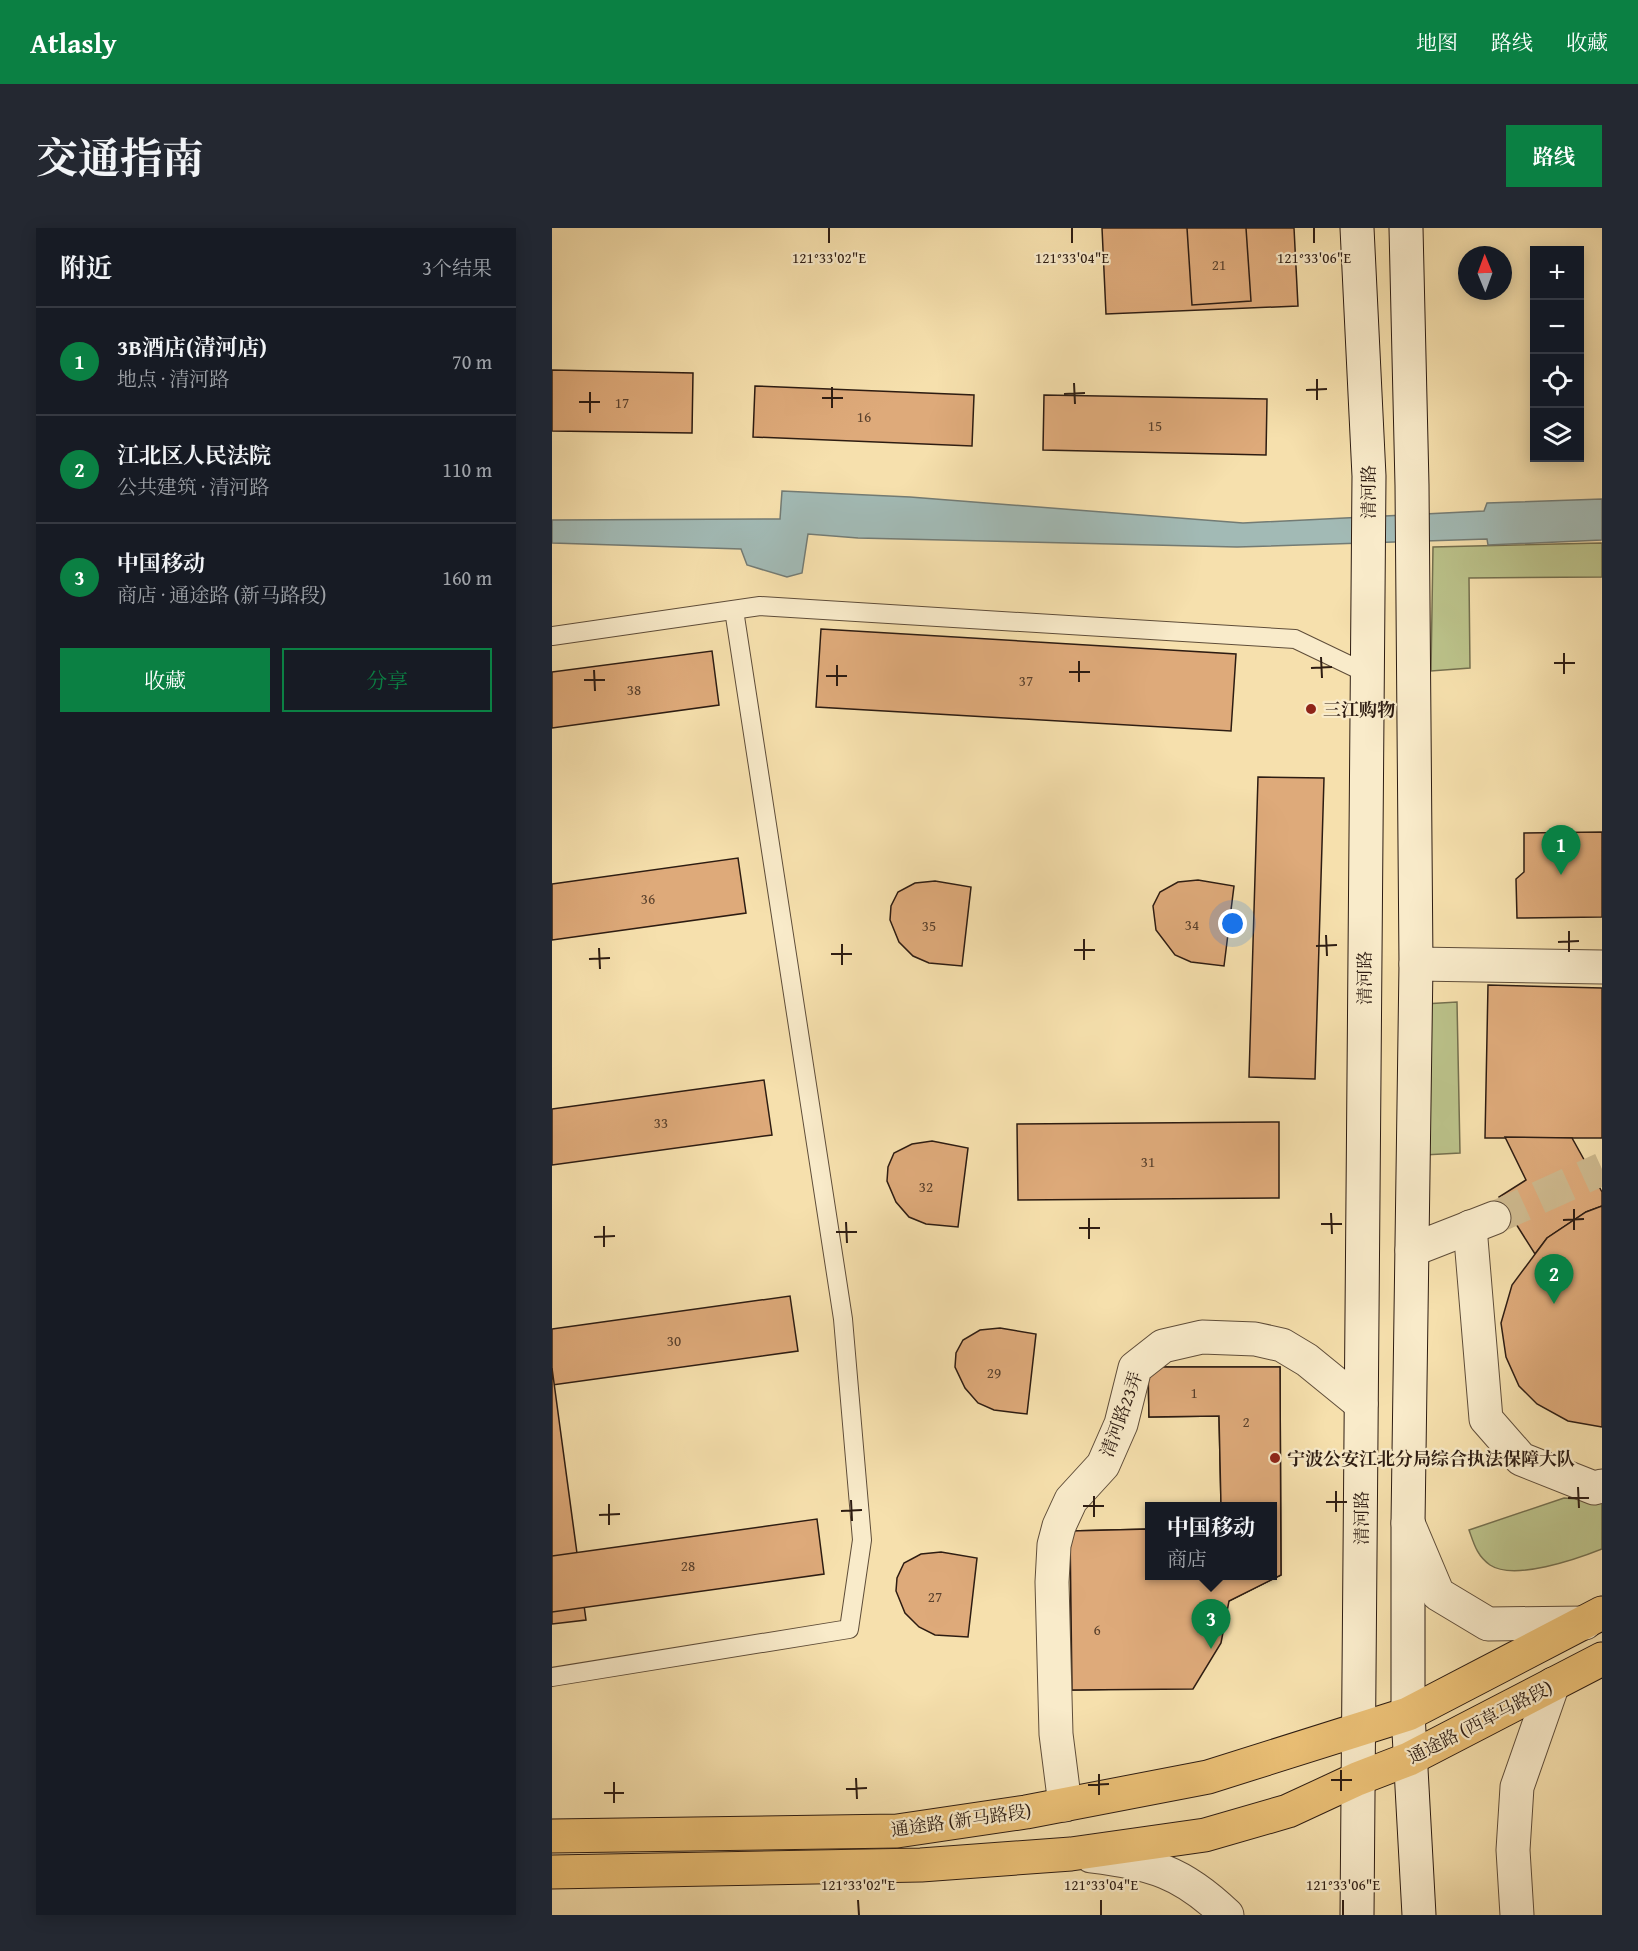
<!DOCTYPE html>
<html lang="zh">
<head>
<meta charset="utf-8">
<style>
  :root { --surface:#171b24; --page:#242831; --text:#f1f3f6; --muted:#9ea1a6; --line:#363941; --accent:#0b8043 }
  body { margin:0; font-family:"Gentium Book Plus","Noto Serif SC",serif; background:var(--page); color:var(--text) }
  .controls { position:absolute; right:18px; top:18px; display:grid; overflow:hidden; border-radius:0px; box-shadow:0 3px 15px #0003 }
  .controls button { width:54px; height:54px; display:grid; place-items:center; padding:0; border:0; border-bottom:2px solid var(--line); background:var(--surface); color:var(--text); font:30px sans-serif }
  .compass { position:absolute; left:906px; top:18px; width:54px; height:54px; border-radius:50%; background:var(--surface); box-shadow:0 3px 15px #0003; rotate:359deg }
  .you { position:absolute; left:681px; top:696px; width:21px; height:21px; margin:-15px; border:4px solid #fff; border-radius:50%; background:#1a73e8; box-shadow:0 0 0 9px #1a73e833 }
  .badge { display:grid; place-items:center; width:39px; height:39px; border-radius:50%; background:var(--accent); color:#fff; font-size:20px; font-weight:700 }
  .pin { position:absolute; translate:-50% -50px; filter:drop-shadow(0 2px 3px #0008) }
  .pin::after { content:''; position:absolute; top:32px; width:21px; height:18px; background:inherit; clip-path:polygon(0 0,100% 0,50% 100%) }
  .popup { position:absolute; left:593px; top:1274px; width:132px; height:78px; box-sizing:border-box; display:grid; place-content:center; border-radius:0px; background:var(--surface); filter:drop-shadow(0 2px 4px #0005); font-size:20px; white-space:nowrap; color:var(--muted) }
  .popup b { font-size:22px; color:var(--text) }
  .popup::after { content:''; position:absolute; left:50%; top:100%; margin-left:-12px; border:12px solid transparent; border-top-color:var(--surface) }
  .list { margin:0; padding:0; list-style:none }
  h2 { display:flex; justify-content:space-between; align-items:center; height:78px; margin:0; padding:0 24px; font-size:26px }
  h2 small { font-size:20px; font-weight:400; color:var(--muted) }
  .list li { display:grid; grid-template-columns:39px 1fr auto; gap:18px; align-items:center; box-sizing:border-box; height:108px; padding:0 24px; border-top:2px solid var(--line) }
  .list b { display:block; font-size:22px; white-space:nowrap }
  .list p { margin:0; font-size:20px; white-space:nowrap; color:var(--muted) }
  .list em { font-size:20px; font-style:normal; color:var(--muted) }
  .actions { display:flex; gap:12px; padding:18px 24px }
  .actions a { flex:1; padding:14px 0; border:2px solid var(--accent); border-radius:0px; text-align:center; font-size:21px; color:var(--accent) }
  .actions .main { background:var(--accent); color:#fff }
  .icon { flex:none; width:33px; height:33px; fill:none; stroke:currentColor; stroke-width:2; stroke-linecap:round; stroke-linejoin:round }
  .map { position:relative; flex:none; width:1050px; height:1687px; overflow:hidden; border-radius:0px }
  header { display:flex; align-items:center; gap:36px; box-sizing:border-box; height:84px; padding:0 30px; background:var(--accent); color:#fff }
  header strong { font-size:28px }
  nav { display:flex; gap:33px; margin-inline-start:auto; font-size:21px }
  .intro { display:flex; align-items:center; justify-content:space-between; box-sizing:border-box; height:144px; padding:0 36px }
  h1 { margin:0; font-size:42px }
  .button { padding:15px 27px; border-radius:0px; background:var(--accent); color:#fff; font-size:21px; font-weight:700 }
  main { display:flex; gap:36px; padding:0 36px }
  aside { flex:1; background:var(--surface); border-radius:0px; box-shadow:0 3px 15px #0003 }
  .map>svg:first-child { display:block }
</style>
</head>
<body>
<header>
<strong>Atlasly</strong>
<nav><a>地图</a><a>路线</a><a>收藏</a></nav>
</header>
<div class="intro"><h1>交通指南</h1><a class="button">路线</a></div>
<main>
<aside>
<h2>附近<small>3个结果</small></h2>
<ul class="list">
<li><span class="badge">1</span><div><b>3B酒店(清河店)</b><p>地点 · 清河路</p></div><em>70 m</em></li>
<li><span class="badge">2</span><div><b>江北区人民法院</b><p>公共建筑 · 清河路</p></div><em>110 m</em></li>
<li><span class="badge">3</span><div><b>中国移动</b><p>商店 · 通途路 (新马路段)</p></div><em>160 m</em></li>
</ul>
<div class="actions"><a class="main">收藏</a><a>分享</a></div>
</aside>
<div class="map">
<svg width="1050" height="1687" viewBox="0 0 1050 1687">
  <rect width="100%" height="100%" fill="#f6e0ad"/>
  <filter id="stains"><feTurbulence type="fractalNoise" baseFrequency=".00333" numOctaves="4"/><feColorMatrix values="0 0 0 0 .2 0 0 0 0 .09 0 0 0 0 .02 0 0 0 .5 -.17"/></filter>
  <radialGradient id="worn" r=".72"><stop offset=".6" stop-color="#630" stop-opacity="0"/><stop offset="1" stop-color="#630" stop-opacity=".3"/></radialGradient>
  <g fill="#bbc28a" stroke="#746f4e" stroke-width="1.5">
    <polygon points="1050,315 1050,349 917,350 918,440 879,443 881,319"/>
    <polygon points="905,774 908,925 872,927 872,776"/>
    <path d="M1012 1270 1050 1273V1321C1025 1331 962 1353 938 1337 925 1328 922 1316 917 1302Z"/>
  </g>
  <polygon fill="#a2bab5" stroke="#737b74" stroke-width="1.5" points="230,263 358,269 691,295 932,283 935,275 1050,271 1050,312 936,317 935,311 685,319 306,310 256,306 250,345 235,349 195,337 189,321 0,315 0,292 228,291"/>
  <g fill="#deaa7a" stroke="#2d1c12" stroke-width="1.5">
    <polygon points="550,0 742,0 746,78 554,86"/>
    <polygon points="635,0 694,0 699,73 640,77"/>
    <polygon points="0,142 141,145 140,205 0,203"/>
    <polygon points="203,158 422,167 420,218 201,209"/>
    <polygon points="492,167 715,171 714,227 491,222"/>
    <polygon points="269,401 684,426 679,503 264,479"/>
    <polygon points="160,423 167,477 0,500 0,444"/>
    <polygon points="706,549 772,550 763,851 697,849"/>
    <polygon points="1050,604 1050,689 965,690 964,651 972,644 972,605"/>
    <polygon points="186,630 194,685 0,712 0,656"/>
    <polygon points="646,652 682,658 672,738 639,734 623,727 604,702 601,678 608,664 626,654"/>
    <polygon points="383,653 419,659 410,738 377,735 361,728 347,714 338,692 339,678 346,664 363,655"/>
    <polygon points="936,757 1050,760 1050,910 933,910"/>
    <polygon points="212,852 220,907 0,937 0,881"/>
    <polygon points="727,894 727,970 466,972 465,896"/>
    <polygon points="953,909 1020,910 1050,964 1050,978 1034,984 995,1010 983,1026 947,969 974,952"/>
    <polygon points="380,913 416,920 406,999 374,996 357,989 344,974 335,953 336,939 342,925 360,916"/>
    <polygon points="1050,978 1050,1199 1016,1193 985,1176 967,1158 954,1129 949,1095 960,1057 995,1010 1034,984"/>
    <polygon points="238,1068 246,1123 0,1157 0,1101"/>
    <polygon points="448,1100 484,1106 475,1186 442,1182 426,1175 413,1160 403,1139 404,1125 411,1112 428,1102"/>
    <polygon points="596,1139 728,1139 729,1347 677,1373 568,1374 569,1461 520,1462 518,1303 598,1301 598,1348 720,1348 720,1278 669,1278 667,1188 597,1189"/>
    <polygon points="596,1139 728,1139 729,1347 677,1373 669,1415 641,1461 520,1462 518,1303 598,1301 598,1348 720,1348 720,1278 669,1278 667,1188 597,1189"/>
    <polygon points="0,1140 34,1392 0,1396"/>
    <polygon points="265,1291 272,1346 0,1384 0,1328"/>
    <polygon points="389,1324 425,1330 416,1409 383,1407 367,1399 353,1385 344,1363 345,1350 352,1335 369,1326"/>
  </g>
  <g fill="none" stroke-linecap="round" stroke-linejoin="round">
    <polyline stroke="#ceb98e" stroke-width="33" stroke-dasharray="33 16" stroke-linecap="butt" points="942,990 1050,941"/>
    <defs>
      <g id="service">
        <polyline points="0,408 208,378 743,411 814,445"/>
        <polyline points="0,1449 297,1401 310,1312 291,1091 182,382"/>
      </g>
      <g id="minor">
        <polyline points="864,736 1050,739"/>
        <polyline points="918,999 934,1191 969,1231 1042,1260 1050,1258"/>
        <polyline points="860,1022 942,990"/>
        <polyline points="513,1577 504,1506 500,1354 502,1317 507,1298 519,1272 551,1237 569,1196 583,1140 611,1118 650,1109 703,1111 730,1117 755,1132 809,1176"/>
      </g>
      <g id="tertiary">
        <polyline points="856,1295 886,1366 936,1396 1033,1395"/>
        <path d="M539 1628C601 1636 629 1643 675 1687"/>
        <polyline points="965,1687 961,1622 965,1559 1001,1456"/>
      </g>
      <g id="secondary">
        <polyline points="854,0 860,257 864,736 856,1295 856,1486 867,1687"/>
        <polyline points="805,1687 817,248 805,0"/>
      </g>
      <g id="primary">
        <polyline points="0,1608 345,1603 474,1584 656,1549 856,1486 1050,1385"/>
        <polyline points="0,1644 369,1637 519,1626 653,1607 736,1583 805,1551 857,1531 1050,1431"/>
      </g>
    </defs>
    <use href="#service" stroke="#5f4d39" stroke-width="20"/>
    <use href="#minor" stroke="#5f4d39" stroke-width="35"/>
    <use href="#tertiary" stroke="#5f4d39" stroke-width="35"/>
    <use href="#secondary" stroke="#2d1c12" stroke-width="35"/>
    <use href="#primary" stroke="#2d1c12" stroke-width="35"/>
    <use href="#service" stroke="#f9ebca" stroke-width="18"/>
    <use href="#minor" stroke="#f9ebca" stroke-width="33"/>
    <use href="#tertiary" stroke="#f9ebca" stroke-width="33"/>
    <use href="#secondary" stroke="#f9ebca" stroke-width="33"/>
    <use href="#primary" stroke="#ebc076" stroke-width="33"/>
  </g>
  <path fill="none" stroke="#2d1c12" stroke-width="2" d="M277 0V15M520 0V15M762 0V15M765 151V172M522 155 523 176M280 159V180M754 162 775 161M38 164V185M512 166 533 165M270 170H291M27 174H48M1012 425V446M769 429 770 450M527 433V454M1002 435H1023M285 437V458M759 440 780 439M42 442 43 463M517 444H538M274 448H295M32 452H53M1017 703V724M774 707 775 728M532 711V732M1006 714 1027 713M290 716V737M764 718 785 717M47 720 48 741M522 722H543M279 726H300M37 731 58 730M1022 981V1002M779 985 780 1006M537 990V1011M1011 992 1032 991M294 994 295 1015M769 996H790M52 998V1019M527 1000H548M284 1004H305M42 1009 63 1008M1026 1259 1027 1280M784 1263V1284M542 1268V1289M1016 1270H1037M299 1272 300 1293M774 1274H795M57 1276V1297M531 1278H552M289 1283 310 1282M47 1287 68 1286M789 1542V1563M547 1546V1567M304 1550 305 1571M779 1552H800M62 1554V1575M536 1557 557 1556M294 1561 315 1560M52 1565H72M306 1672 307 1687M549 1672V1687M791 1672V1687"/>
  <g fill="#8f2418" stroke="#f9ebca" stroke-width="2">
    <circle cx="759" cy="481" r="6"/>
    <circle cx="723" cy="1230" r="6"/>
  </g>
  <g text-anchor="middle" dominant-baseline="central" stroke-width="4.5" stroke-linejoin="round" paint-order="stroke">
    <g font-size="15" fill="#59402c">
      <text x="667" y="36">21</text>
      <text x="70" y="174">17</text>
      <text x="312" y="188">16</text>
      <text x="603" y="197">15</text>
      <text x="474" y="452">37</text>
      <text x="82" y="461">38</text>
      <text x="96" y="670">36</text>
      <text x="640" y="696">34</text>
      <text x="377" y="697">35</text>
      <text x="109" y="894">33</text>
      <text x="596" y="933">31</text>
      <text x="374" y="958">32</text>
      <text x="122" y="1112">30</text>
      <text x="442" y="1144">29</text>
      <text x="642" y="1164">1</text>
      <text x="694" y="1193">2</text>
      <text x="136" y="1337">28</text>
      <text x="383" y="1368">27</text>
      <text x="545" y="1401">6</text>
    </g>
    <g font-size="18" fill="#2d1c12" stroke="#f9ebca">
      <text transform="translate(816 264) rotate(-90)">清河路</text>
      <text transform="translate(812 750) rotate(-90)">清河路</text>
      <text transform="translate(569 1186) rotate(-70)">清河路23弄</text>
      <text transform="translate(809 1290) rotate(-90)">清河路</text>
      <text transform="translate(928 1494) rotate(-27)">通途路 (西草马路段)</text>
      <text transform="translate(409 1592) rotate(-8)">通途路 (新马路段)</text>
    </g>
    <g font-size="18" font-weight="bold" fill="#2d1c12" stroke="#f9ebca" text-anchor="start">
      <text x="771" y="481">三江购物</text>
      <text x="735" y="1230">宁波公安江北分局综合执法保障大队</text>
    </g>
  </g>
  <g font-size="15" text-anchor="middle" fill="#2d1c12" stroke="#f9ebca" stroke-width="4.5" stroke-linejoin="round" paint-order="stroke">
    <text x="277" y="35">121°33'02"E</text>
    <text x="520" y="35">121°33'04"E</text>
    <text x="762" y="35">121°33'06"E</text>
    <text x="306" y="1662">121°33'02"E</text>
    <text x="549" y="1662">121°33'04"E</text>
    <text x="791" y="1662">121°33'06"E</text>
  </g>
  <rect width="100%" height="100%" filter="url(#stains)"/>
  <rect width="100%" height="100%" fill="url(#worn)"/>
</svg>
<div class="controls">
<button>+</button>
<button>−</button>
<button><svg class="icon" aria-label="locate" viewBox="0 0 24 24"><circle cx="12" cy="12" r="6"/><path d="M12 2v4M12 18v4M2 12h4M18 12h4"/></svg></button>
<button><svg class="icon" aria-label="layers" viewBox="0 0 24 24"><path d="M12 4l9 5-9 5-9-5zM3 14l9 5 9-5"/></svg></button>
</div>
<svg class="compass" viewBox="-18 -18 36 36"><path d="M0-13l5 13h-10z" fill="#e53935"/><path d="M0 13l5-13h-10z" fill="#9ea1a6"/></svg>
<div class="you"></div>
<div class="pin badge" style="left:1009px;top:647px">1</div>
<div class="pin badge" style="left:1002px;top:1076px">2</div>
<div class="pin badge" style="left:659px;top:1421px">3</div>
<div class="popup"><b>中国移动</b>商店</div>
</div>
</main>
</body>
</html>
